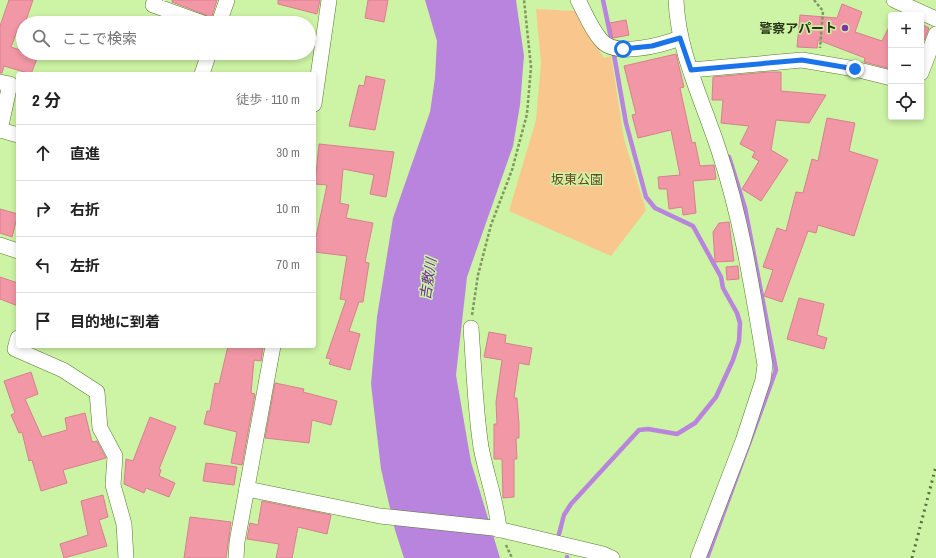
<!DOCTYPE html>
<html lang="ja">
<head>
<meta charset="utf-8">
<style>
  :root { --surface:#fff; --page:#f6f6f6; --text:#222; --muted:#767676; --line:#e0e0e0 }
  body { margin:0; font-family:"Archivo Narrow","Noto Sans JP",sans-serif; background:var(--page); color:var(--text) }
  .controls { position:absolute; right:12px; top:12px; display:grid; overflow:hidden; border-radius:4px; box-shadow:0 2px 6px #0003 }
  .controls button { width:36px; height:36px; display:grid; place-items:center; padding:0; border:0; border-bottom:1px solid var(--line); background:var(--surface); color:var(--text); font:20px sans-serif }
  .stop { position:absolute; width:12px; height:12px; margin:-9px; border:3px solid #1a73e8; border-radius:50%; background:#fff }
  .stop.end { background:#1a73e8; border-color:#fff; box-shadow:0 1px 4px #0008 }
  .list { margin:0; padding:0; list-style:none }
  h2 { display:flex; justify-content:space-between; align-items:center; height:52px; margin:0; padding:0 16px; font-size:17px }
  h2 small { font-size:13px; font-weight:400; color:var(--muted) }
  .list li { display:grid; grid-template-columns:26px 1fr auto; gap:12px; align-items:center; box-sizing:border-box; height:56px; padding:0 16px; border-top:1px solid var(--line) }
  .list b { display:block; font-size:15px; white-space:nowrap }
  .list em { font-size:13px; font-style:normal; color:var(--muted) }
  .icon { flex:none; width:22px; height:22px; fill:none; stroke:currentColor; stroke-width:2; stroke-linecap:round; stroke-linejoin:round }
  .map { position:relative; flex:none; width:936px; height:558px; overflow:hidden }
  .search { position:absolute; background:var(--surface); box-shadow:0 2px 6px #0003; left:16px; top:16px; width:300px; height:44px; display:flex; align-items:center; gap:10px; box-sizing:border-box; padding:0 14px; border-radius:22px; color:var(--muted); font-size:15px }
  .panel { position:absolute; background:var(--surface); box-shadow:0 2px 6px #0003; left:16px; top:72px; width:300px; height:276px; border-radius:4px }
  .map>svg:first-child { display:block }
</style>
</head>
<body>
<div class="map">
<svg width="936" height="558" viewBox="0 0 936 558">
  <rect width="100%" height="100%" fill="#cdf3a5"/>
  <polygon fill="#f9c78e" points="536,9 575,11 604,58 611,56 624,139 646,210 611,256 509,211 536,120 541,63"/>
  <polygon fill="#b884de" points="425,0 516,0 524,56 520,105 513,146 467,277 456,375 471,462 500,558 404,558 395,530 381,469 371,384 377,317 393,218 430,112 435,78 437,41"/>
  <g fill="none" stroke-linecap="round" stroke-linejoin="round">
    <g stroke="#b884de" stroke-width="4.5">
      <polyline points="603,0 611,38"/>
      <polyline points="559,534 564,515 571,504 639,430 648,429 677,434 695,423 716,397 733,360 739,341 740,323 737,313 723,288 721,277 693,226 655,208 646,197 626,123 614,55"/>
      <polyline points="567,558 567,557"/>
      <polyline points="707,558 776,370 745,208 729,157"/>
    </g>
  </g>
  <g fill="#f297a6" stroke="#d7808f">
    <polygon points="9,0 33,0 25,23 20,23 11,47 23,51 23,53 38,56 31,74 4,66 2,73 0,73 0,26"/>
    <polygon points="172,0 217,0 211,19 206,15 172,2"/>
    <polygon points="278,0 320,0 317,14 278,4"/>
    <polygon points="368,0 388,0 384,22 365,18"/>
    <polygon points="842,4 862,12 855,32 882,41 891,23 891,69 864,62 865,58 818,40 817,48 797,47 800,15 837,18"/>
    <polygon points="626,20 629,35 613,38 610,23"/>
    <polygon points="921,24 929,28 921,48"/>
    <polygon points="676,54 684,87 680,88 692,143 695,142 700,166 714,165 716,179 693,181 696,213 683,215 682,207 669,209 667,189 659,189 658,177 680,175 671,130 638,138 632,115 636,114 624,66"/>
    <polygon points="769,72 781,72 781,91 826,95 809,123 776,120 771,150 788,160 761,201 742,189 759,161 752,157 755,152 740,144 749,126 721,123 723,100 712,100 713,77"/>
    <polygon points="366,76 385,80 375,130 349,126 359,85 364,86"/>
    <polygon points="827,118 855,123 849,151 878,160 854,236 818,225 816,233 808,231 782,302 764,296 773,270 763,267 777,228 786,231 796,192 803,193 812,159 818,161"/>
    <polygon points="319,144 394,152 386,197 370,194 374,175 343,169 340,203 349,205 346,218 373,223 365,262 369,263 363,302 359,302 349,331 360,334 350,370 329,364 331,359 326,358 346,300 340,299 347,256 314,252 314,237 316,237 327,185 315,184"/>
    <polygon points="0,209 18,214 12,237 0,233"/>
    <polygon points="729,222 734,261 715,262 713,232 719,223"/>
    <polygon points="738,266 739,279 727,280 726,267"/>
    <polygon points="0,277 18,283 18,306 0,299"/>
    <polygon points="799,298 824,304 817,335 827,338 824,349 787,339"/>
    <polygon points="489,332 506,335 505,343 532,348 529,365 519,363 514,398 517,398 519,424 519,438 516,438 517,459 514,459 514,497 503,498 502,459 494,459 494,424 497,424 496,402 502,360 484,357"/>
    <polygon points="228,346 263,348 261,361 254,360 251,393 255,394 242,465 231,463 237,432 204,424 207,411 210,411 215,383 219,384"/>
    <polygon points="31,372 38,394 25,399 42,437 67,430 65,418 85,413 92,442 97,441 106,458 63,470 67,483 41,491 32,460 29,461 22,432 19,433 11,415 15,413 4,381"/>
    <polygon points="275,383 304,389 303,392 337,401 331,425 312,420 309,443 265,438"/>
    <polygon points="150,417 176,427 159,469 161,470 159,476 175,483 169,497 146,488 144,493 124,484 126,459 133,461"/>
    <polygon points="206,463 237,467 234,485 203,481"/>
    <polygon points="103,495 108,517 99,520 107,546 64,558 60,544 88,535 81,501"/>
    <polygon points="262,501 331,515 327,534 298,527 292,558 276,558 279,544 247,539 250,523 258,525"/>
    <polygon points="190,517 231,522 226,558 184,558"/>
  </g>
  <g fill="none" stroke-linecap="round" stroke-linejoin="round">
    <defs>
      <g id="minor">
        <polyline points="155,0 153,5 203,23"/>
        <path d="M578 0C585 13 591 29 601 40 615 58 662 45 680 38"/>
        <path d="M676 0C678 53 703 101 719 151 742 220 753 293 765 365L763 380 743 441 698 558"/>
        <polyline points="894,0 936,19"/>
        <polyline points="219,23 227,0"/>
        <polyline points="691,70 802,60 855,69 891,78"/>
        <polyline points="921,73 936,34"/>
        <polyline points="202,74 209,53"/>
        <polyline points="0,82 10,84 0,130"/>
        <polyline points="314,104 329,0"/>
        <polyline points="0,130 18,135"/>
        <polyline points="0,245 18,251"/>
        <path d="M471 328C474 368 475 408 481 447 486 475 497 502 499 530"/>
        <polyline points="18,338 15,349 63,370 97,392 100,428 115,456 113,485 124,524 126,558"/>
        <polyline points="247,489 380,516 493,528 603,554 612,558"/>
        <polyline points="236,558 237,542 273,346"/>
      </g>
    </defs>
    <use href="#minor" stroke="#597930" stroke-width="16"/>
    <g stroke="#7e9861" stroke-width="2.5" stroke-dasharray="3 2" stroke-linecap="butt">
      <polyline points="814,0 823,11 820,48"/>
      <polyline points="472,315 478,275 491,225 512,170 527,114 531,67 524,0"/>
      <polyline points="506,545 512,558"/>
    </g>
    <use href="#minor" stroke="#fff" stroke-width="15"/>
    <polyline stroke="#586d41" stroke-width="3" stroke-dasharray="2 4" stroke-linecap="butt" points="912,558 936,466"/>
  </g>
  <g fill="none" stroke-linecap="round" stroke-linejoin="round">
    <polyline stroke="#1a73e8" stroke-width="5" points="623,49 652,46 680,38 691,70 802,60 855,69"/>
  </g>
  <circle fill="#7b34a7" stroke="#cdf3a5" stroke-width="1.5" cx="845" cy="28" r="4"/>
  <g text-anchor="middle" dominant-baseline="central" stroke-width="3" stroke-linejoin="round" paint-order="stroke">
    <g font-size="13" font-weight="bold" fill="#273517" stroke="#cdf3a5" text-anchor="end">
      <text x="837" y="28">警察アパート</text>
    </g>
    <g font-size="13" fill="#664722" stroke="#cdf3a5">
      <text x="577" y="179">坂東公園</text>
    </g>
    <g font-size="14" font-style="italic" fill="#6c2a94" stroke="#cdf3a5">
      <text transform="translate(428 279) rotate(-81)">吉敷川</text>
    </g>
  </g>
</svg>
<div class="controls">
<button>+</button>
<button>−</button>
<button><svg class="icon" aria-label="locate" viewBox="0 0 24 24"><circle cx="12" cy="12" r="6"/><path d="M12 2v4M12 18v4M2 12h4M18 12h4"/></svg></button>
</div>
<div class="stop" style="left:623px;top:49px"></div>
<div class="stop end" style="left:855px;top:69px"></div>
<div class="search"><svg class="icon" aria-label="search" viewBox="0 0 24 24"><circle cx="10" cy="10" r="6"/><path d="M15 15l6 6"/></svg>ここで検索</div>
<section class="panel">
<h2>2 分<small>徒歩 · 110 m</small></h2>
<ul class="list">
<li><svg class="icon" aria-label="ahead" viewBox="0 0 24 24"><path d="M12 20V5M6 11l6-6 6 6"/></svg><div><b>直進</b></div><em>30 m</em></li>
<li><svg class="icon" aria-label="right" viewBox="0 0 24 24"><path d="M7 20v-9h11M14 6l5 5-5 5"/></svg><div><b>右折</b></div><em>10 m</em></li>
<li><svg class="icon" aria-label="left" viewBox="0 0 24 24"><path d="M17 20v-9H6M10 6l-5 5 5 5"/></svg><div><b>左折</b></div><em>70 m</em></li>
<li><svg class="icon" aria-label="arrive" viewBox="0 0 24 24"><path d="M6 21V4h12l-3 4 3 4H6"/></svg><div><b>目的地に到着</b></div></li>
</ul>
</section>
</div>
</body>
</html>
